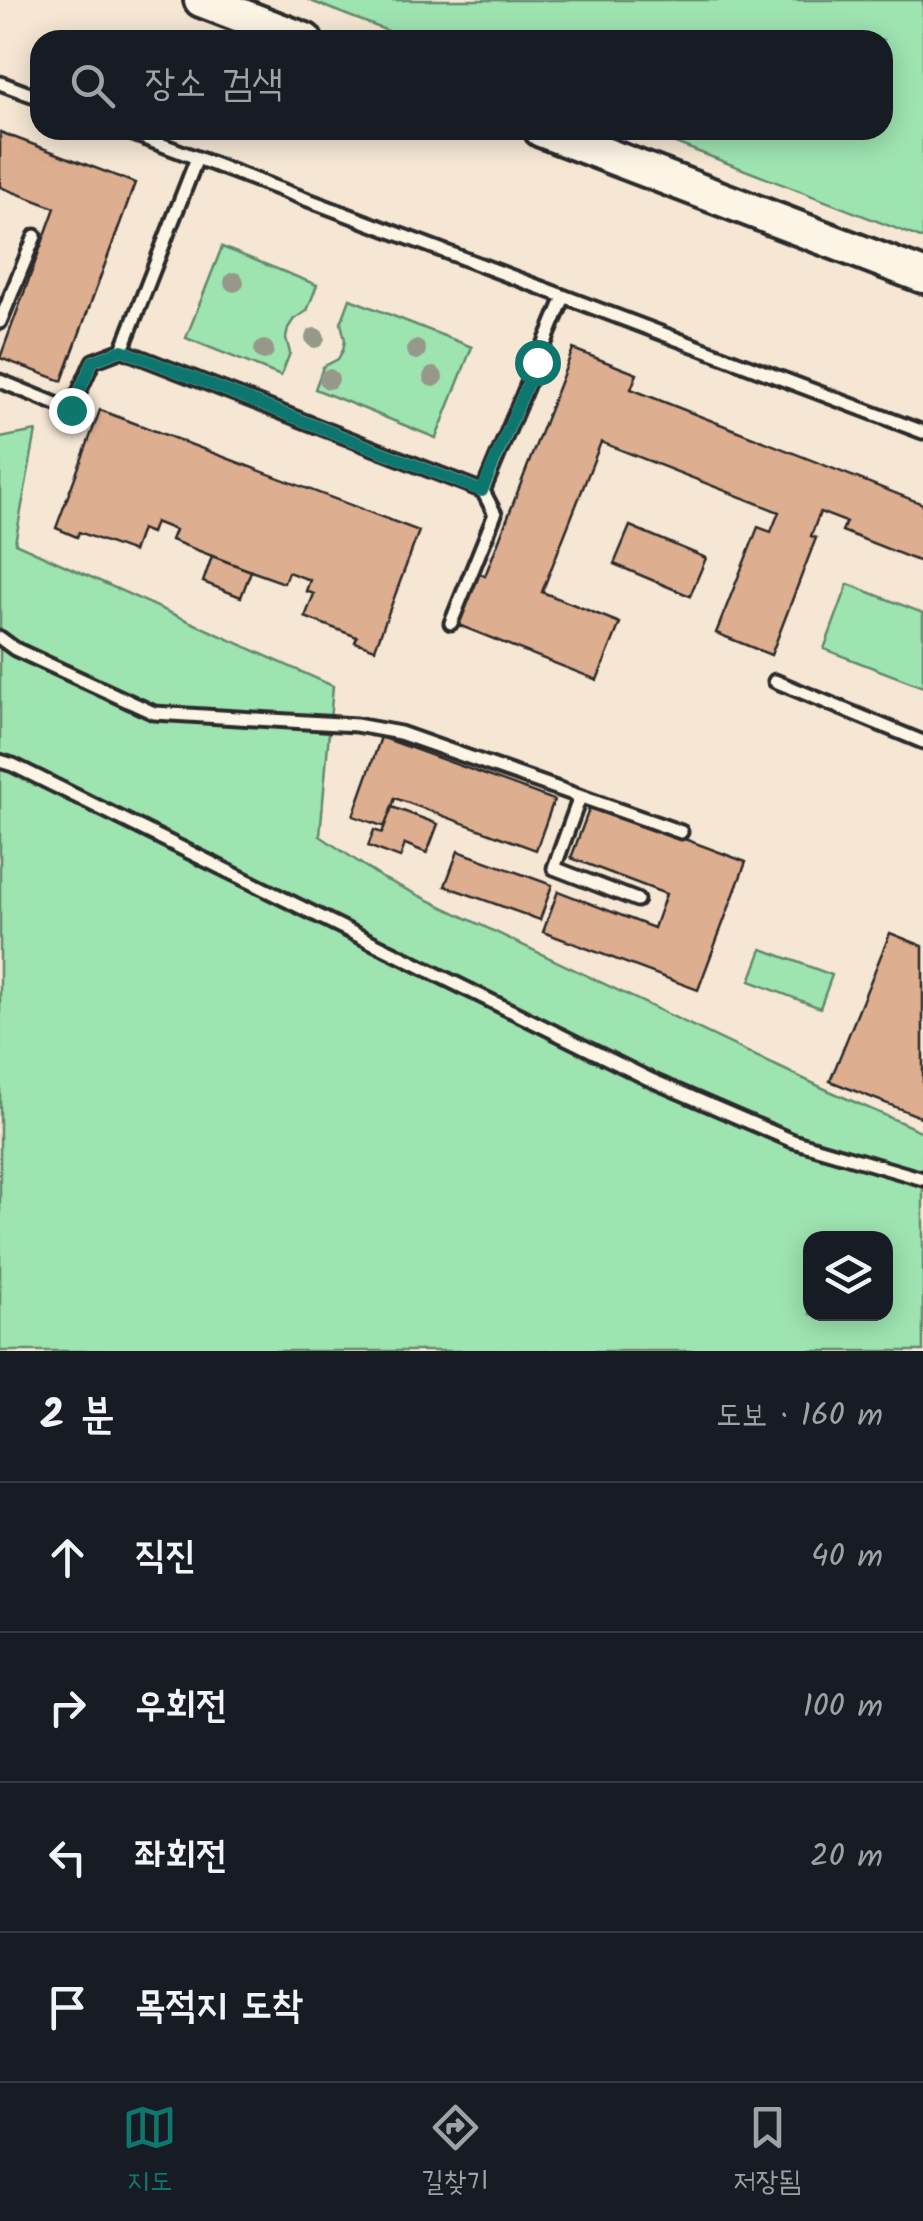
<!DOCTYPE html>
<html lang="ko">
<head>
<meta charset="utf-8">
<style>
  :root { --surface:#171b24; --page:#20242c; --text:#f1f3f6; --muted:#9ea1a6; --line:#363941; --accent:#0f766e }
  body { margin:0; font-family:Kalam,"Poor Story",sans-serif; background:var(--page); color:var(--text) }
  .controls { position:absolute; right:30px; bottom:30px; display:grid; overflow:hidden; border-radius:20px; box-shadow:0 5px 25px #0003 }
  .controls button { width:90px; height:90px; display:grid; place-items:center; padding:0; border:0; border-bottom:2px solid var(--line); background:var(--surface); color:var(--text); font:50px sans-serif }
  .stop { position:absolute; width:30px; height:30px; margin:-22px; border:8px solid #0f766e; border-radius:50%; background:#fff }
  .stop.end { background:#0f766e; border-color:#fff; box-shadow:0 2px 10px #0008 }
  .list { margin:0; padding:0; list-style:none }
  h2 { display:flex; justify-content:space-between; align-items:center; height:130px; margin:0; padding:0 40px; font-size:42px }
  h2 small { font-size:32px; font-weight:400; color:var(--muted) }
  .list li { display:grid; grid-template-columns:65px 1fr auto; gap:30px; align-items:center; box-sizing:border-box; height:150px; padding:0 40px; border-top:2px solid var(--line) }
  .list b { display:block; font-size:38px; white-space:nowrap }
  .list em { font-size:32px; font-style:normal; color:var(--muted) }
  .icon { flex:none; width:55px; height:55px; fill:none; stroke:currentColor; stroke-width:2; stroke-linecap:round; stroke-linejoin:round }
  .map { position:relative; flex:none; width:923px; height:1351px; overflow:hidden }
  .search { position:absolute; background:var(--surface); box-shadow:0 5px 25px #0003; left:30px; right:30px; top:30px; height:110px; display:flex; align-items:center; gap:25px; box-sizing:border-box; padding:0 35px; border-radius:30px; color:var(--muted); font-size:38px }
  .sheet { height:730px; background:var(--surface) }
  nav { display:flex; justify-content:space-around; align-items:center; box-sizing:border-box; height:140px; border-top:2px solid var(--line); background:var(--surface); font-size:28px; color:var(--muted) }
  nav a { display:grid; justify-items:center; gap:5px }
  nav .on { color:var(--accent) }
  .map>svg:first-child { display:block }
</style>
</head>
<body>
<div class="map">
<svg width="923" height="1351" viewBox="0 0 923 1351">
  <rect width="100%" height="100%" fill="#f6e7d4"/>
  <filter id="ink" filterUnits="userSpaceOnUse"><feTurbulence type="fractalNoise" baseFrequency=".01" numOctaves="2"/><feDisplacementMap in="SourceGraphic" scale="20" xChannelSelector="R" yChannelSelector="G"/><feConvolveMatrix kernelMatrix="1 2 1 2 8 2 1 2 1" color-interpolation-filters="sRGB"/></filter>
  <g filter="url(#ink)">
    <g fill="#9ee4b1" stroke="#64886e" stroke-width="2.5" fill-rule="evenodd">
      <polygon points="308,0 923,0 923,239 642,130 883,130 883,40 411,40"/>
      <polygon points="222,247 317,285 307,311 294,319 288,328 286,338 290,353 281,376 186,338"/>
      <polygon points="350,299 472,347 436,438 315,389 323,367 338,359 343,350 345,340 341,323"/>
      <path d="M36 431 15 543 333 686 320 836 382 878 825 1089 923 1132V1351H0V438ZM810 1238H886V1314H810Z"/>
      <polygon points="848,584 923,613 923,687 824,649"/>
      <polygon points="762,949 832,975 820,1008 750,981"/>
    </g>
    <g fill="#deae90" stroke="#2b2b2b" stroke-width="2.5">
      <polygon points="0,132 135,183 62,381 0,358 55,208 0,187"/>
      <polygon points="573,349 637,374 631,389 923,504 923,563 842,531 846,522 820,512 811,536 816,538 771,655 716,633 758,527 771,532 779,512 601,442 542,592 620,623 597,680 456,624 476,572 485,576"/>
      <polygon points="100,410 419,531 375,649 355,642 357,637 305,617 314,594 306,591 310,580 288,572 284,583 251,571 171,540 175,530 155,522 151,533 141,529 133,552 79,532 77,537 56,528"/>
      <polygon points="630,526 706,558 690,596 614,564"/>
      <polygon points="212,556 251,571 241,597 203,582"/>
      <polygon points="381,737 554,800 536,850 395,798 385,827 353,816"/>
      <polygon points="591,804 746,862 698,990 543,932 558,891 654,928 666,894 571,858"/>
      <polygon points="392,807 438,824 427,853 405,844 400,858 368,846 374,830 382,833"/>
      <polygon points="458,851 552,885 540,920 445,886"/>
      <polygon points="890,933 923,946 923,1118 830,1081"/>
    </g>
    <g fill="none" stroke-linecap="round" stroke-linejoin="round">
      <defs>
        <g id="service">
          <polyline points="0,83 40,98"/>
          <polyline points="123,130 923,432"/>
          <polyline points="0,322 35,236"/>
          <polyline points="122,350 197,158"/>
          <polyline points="0,381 71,410 93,361 122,350 483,491 495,514 451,623"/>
          <polyline points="483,491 564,297"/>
          <polyline points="0,638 15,649 154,713 356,725 400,733 681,832"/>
          <polyline points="775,681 923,742"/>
          <polyline points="0,761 13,765 649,1079 793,1141 923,1179"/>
          <polyline points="580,797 554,868 637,900"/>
        </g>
        <g id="secondary">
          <polyline points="201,0 305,40"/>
          <polyline points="541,130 923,276"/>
        </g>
      </defs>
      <use href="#service" stroke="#2b2b2b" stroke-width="19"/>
      <use href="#secondary" stroke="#2b2b2b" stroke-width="40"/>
      <use href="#service" stroke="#fcf5e5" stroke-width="11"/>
      <use href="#secondary" stroke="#fcf5e5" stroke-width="32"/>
    </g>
    <g fill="#969989">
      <circle cx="234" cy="282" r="10"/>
      <circle cx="315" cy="338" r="10"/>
      <circle cx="264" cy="350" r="10"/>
      <circle cx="416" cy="350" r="10"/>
      <circle cx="433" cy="377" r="10"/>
      <circle cx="329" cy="379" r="10"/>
    </g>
  </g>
  <g fill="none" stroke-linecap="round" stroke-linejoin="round" filter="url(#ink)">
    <polyline stroke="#0f766e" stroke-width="12" points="71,410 93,361 122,350 482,491 537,362"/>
  </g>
</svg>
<div class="controls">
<button><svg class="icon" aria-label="layers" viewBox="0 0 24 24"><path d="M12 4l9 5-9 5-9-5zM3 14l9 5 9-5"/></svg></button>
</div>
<div class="stop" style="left:537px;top:362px"></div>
<div class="stop end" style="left:71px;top:410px"></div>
<div class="search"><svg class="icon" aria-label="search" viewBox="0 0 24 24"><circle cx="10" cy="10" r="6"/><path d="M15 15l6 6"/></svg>장소 검색</div>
</div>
<section class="sheet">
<h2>2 분<small>도보 · 160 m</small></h2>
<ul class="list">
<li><svg class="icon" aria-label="ahead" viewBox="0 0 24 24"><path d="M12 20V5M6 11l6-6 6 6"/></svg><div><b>직진</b></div><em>40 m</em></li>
<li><svg class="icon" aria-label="right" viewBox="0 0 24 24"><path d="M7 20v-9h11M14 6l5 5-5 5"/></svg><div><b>우회전</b></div><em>100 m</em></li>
<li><svg class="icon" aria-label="left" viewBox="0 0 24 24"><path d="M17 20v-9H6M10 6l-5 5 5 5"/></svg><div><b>좌회전</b></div><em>20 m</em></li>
<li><svg class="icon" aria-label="arrive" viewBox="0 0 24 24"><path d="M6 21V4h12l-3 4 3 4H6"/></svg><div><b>목적지 도착</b></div></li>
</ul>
</section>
<nav>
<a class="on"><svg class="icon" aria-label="map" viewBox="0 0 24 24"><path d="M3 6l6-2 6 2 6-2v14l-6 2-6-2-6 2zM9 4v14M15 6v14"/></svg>지도</a>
<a><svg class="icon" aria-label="directions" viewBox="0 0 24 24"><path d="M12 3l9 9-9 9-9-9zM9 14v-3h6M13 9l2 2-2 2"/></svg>길찾기</a>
<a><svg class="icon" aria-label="saved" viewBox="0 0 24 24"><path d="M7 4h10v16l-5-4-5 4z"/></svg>저장됨</a>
</nav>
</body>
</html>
